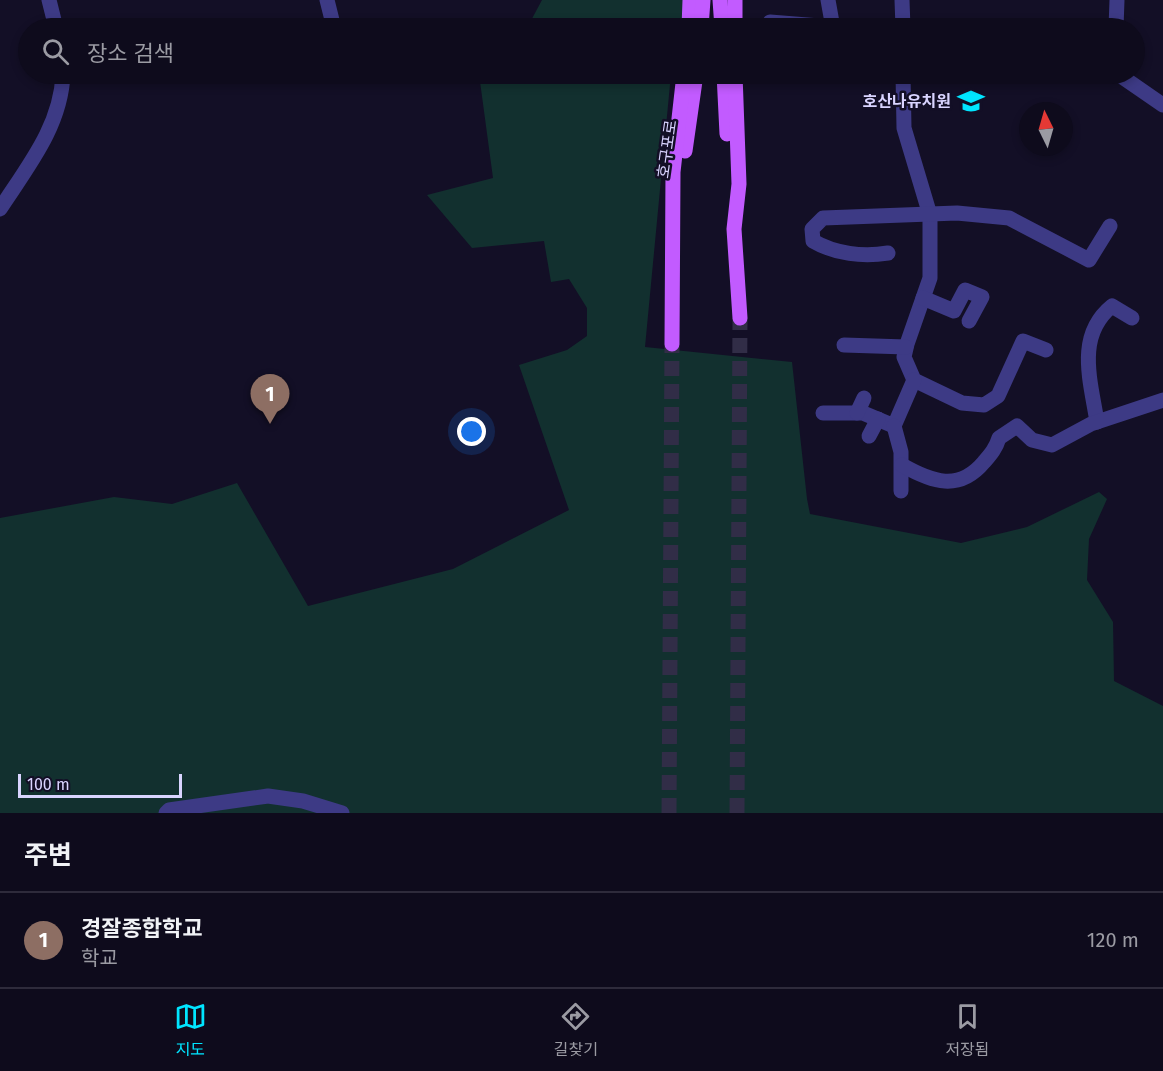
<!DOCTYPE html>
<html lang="ko">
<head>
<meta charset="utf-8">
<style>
  :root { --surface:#0e0b1c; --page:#171425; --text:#f1f3f6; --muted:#9b9ba3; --line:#2e2b3b; --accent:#00e5ff }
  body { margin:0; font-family:"Fira Sans","Noto Sans KR",sans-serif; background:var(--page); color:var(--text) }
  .compass { position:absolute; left:1019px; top:102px; width:54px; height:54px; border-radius:50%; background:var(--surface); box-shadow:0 3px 9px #0003; rotate:355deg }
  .scale { position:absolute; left:18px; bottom:15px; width:164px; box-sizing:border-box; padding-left:6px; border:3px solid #d9d4ff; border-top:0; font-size:16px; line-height:21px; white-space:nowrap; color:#d9d4ff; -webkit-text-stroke:4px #130f26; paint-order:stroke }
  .you { position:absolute; left:472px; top:432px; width:21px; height:21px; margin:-15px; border:4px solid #fff; border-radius:50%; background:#1a73e8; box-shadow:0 0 0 9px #1a73e833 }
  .badge { display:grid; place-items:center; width:39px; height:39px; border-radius:50%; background:var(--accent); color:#fff; font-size:20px; font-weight:700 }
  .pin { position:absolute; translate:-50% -50px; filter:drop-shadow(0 2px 3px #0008) }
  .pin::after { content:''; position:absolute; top:32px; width:21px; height:18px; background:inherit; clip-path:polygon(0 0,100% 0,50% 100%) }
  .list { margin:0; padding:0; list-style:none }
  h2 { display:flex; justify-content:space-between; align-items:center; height:78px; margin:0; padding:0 24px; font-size:26px }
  h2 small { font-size:20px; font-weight:400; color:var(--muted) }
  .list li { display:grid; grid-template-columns:39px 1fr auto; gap:18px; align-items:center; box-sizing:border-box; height:96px; padding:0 24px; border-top:2px solid var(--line) }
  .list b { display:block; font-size:22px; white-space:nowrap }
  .list p { margin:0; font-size:20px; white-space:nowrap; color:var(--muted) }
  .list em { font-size:20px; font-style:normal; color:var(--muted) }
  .icon { flex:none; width:33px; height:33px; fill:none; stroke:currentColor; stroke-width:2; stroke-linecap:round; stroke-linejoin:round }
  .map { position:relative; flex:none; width:1163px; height:813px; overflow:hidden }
  .search { position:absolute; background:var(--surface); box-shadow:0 3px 9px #0003; left:18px; right:18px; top:18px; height:66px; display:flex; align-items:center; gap:15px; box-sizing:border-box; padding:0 21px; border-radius:33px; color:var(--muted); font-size:22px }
  .sheet { height:174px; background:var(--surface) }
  nav { display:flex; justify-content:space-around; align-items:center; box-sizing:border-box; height:84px; border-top:2px solid var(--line); background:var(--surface); font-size:16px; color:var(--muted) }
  nav a { display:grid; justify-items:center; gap:3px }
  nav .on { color:var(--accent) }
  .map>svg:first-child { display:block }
</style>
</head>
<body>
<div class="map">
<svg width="1163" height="813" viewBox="0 0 1163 813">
  <rect width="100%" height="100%" fill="#130f26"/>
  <g fill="#12302f">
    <polygon points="542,0 686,0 684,28 527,28"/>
    <polygon points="479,74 671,74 645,347 792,362 807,499 810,514 961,543 1027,527 1099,492 1107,499 1089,539 1087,580 1113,622 1114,681 1163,706 1163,813 0,813 0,518 114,497 172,504 237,483 308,606 453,569 569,510 519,365 567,350 587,336 587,308 569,279 551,282 544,241 472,248 427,195 493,178"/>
  </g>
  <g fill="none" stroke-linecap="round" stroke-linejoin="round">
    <g stroke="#312d47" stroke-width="15" stroke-dasharray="15 8" stroke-linecap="butt">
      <polyline points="669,813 672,344"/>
      <polyline points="737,813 740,318"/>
    </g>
    <g stroke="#3d3a85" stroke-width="15">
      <polyline points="49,0 56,28"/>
      <polyline points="327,0 334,28"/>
      <polyline points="828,0 833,28"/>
      <polyline points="902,0 903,28"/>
      <polyline points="770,22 832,27"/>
      <polyline points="1116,28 1117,0"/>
      <polyline points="903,74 904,128 930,215 930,278 907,344 904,357 914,380 962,403 984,405 998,396 1023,341 1046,350"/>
      <polyline points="1118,74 1163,105"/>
      <path d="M0 209C28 166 61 126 63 74"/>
      <path d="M888 253C863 257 835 254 813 241L812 229 823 218 957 213 1009 218 1089 260 1110 226"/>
      <polyline points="923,298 954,311 965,290 982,297 969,321"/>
      <polyline points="844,345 906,347"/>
      <polyline points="823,413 863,413 894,426 914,380"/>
      <polyline points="857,413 864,398"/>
      <path d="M1097 422C1091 382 1075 336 1112 306L1132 318"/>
      <polyline points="894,426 901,452 901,491"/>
      <polyline points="869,436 878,419"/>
      <path d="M902 465C932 482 959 492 984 462 991 454 996 448 999 438L1017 426 1032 440 1052 445 1091 424 1163 400"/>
      <polyline points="166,813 169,810 268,796 303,801 342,813"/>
    </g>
    <g stroke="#c25bff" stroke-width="15">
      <polyline points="720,0 722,28"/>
      <polyline points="689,28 690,0"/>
      <polyline points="701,28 703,0"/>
      <polyline points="735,28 735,0"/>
      <polyline points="724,74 727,134"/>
      <polyline points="735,74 739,184 734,229 740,318"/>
      <polyline points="685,151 696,74"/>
      <polyline points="672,344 673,172 684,74"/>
    </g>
  </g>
  <defs>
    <symbol id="school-bare" viewBox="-9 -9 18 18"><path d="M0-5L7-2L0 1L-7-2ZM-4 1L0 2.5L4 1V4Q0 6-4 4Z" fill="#00e5ff" stroke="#130f26" stroke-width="2.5" paint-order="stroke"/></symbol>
  </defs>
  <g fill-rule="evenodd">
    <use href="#school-bare" x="952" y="82" width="38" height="38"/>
  </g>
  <g text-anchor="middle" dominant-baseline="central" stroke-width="5" stroke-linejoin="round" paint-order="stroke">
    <g font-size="16" font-weight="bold" fill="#d9d4ff" stroke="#130f26" text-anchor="end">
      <text x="951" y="101">호산나유치원</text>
    </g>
    <g font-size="16" fill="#d9d4ff" stroke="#130f26">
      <text transform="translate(667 149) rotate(-82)">호구포로</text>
    </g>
  </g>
</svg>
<svg class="compass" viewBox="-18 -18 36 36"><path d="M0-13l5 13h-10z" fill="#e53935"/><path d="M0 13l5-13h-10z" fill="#9b9ba3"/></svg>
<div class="scale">100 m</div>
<div class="you"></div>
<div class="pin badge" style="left:270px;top:424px;background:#8d6e63">1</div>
<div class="search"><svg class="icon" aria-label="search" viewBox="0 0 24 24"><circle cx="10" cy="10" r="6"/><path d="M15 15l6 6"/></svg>장소 검색</div>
</div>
<section class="sheet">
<h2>주변<small></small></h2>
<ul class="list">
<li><span class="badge" style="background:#8d6e63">1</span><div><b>경잘종합학교</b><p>학교</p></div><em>120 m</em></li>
</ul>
</section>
<nav>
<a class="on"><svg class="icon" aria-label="map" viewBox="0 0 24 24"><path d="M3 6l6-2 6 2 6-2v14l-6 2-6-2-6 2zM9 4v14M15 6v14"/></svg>지도</a>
<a><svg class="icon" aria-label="directions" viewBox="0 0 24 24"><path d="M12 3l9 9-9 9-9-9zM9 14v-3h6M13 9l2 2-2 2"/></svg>길찾기</a>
<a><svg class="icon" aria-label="saved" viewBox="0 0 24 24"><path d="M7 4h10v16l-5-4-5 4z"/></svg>저장됨</a>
</nav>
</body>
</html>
